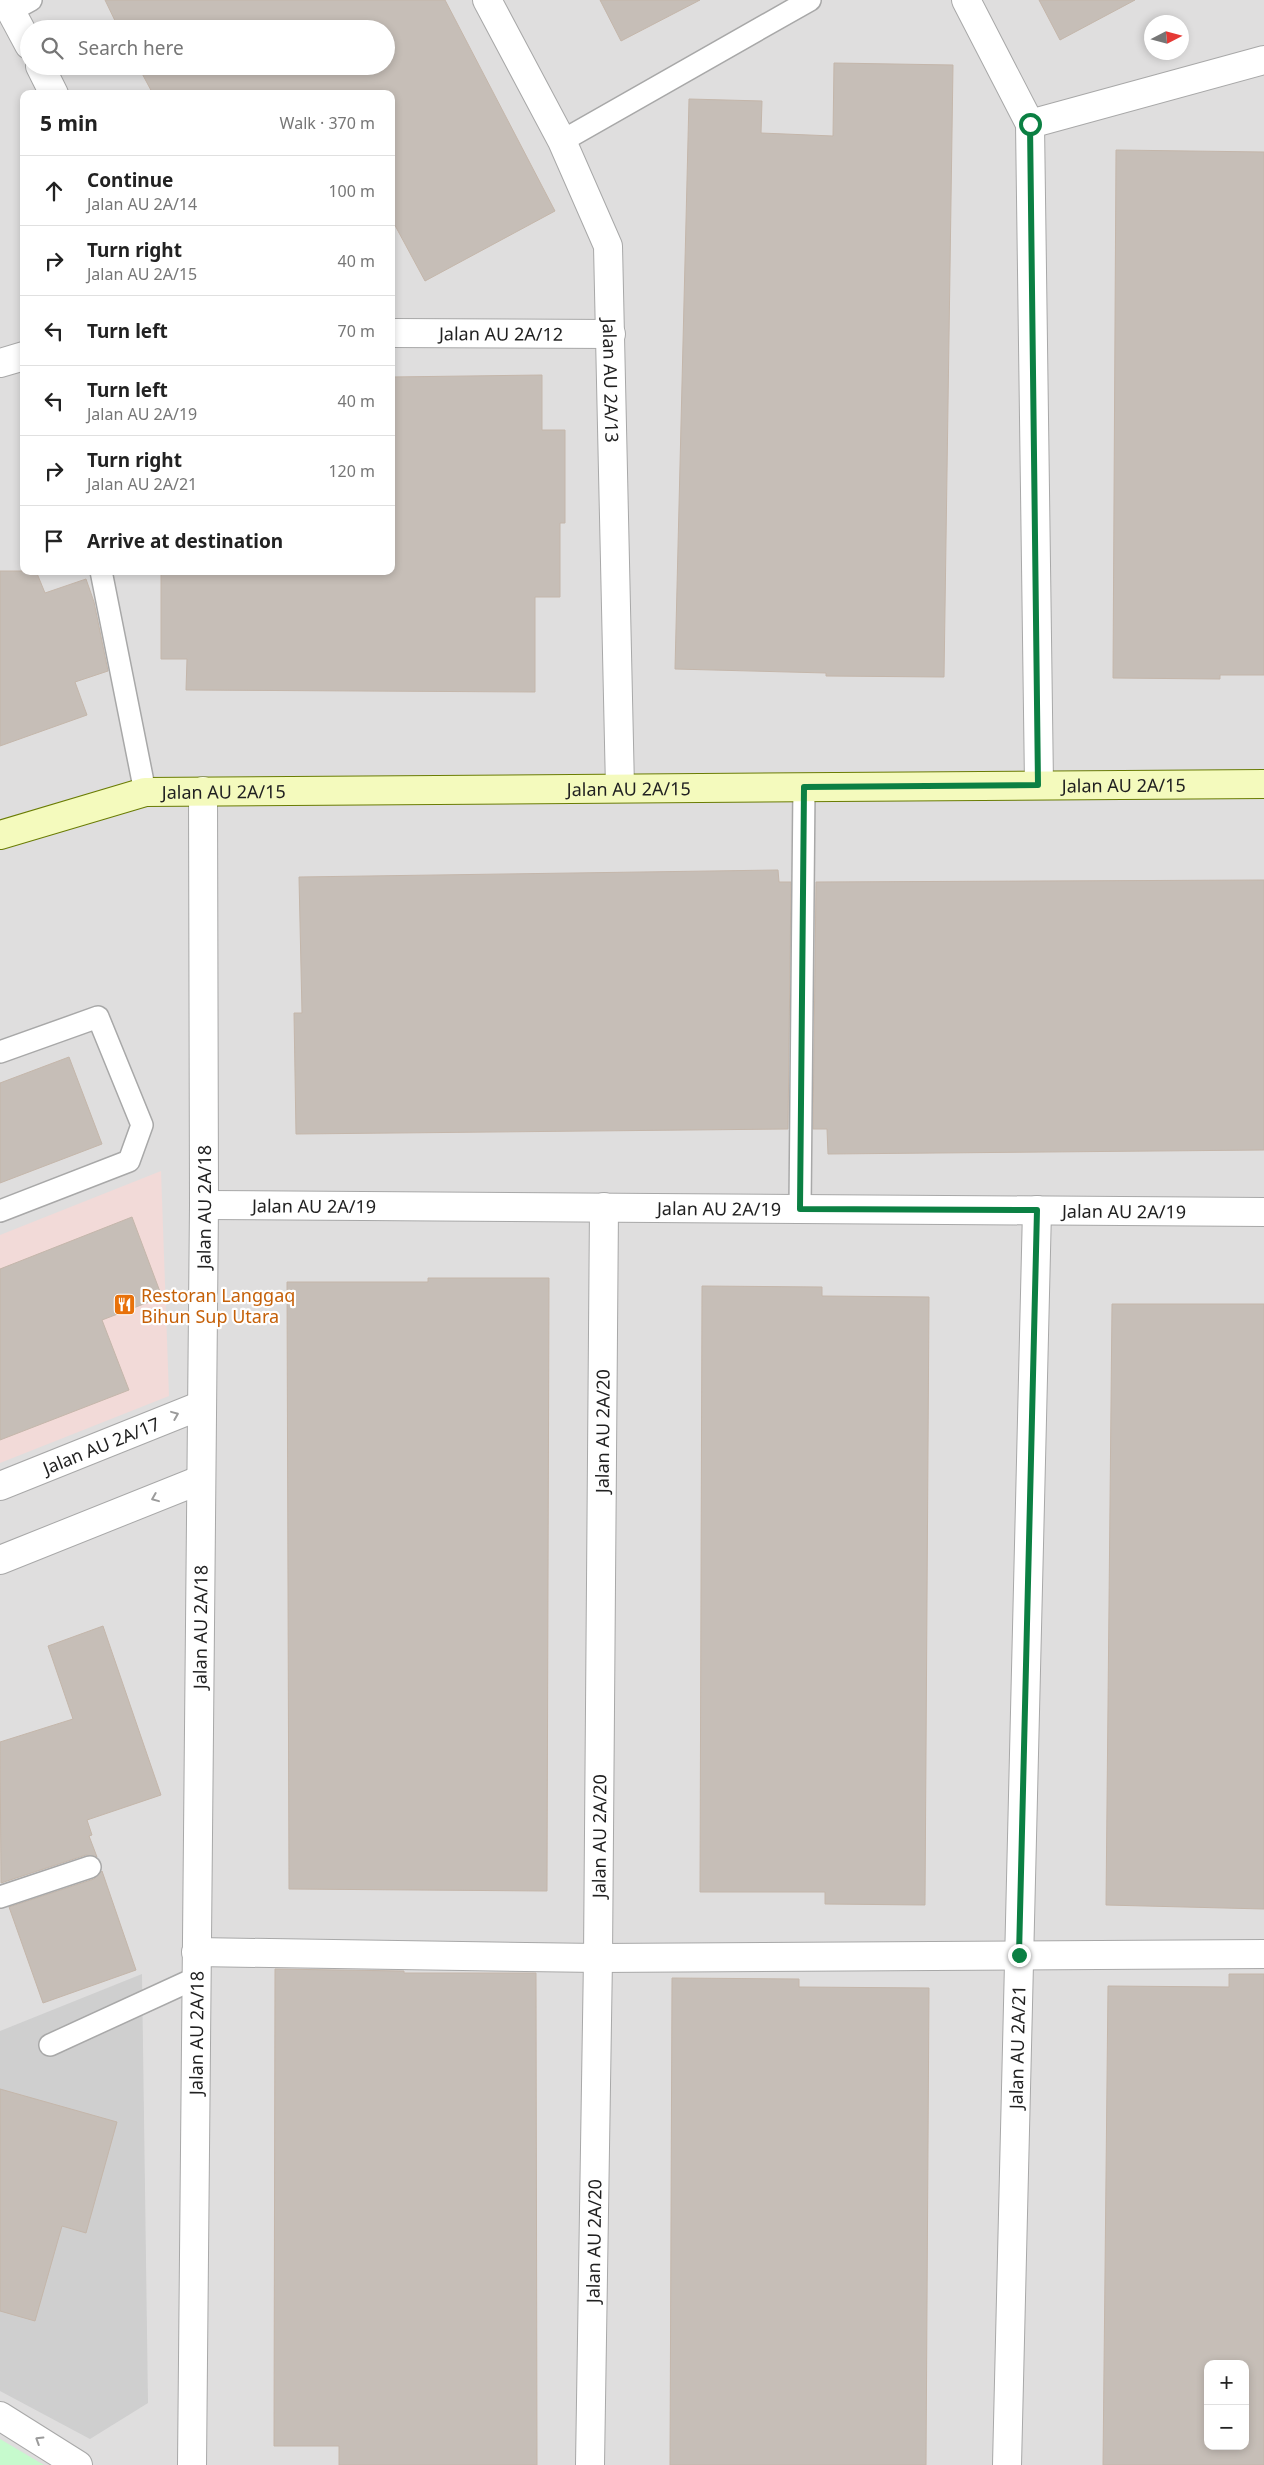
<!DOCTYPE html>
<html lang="en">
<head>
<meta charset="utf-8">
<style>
  :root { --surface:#fff; --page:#f6f6f6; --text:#222; --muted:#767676; --line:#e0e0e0 }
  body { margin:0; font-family:"Noto Sans",sans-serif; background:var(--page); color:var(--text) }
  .controls { position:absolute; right:15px; bottom:15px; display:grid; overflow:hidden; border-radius:10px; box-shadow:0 2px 8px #0003 }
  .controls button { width:45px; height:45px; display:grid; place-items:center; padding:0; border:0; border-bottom:1px solid var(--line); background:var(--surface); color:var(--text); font:25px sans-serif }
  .compass { position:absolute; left:1144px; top:15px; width:45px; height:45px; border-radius:50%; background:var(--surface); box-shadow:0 2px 8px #0003; rotate:84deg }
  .stop { position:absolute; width:15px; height:15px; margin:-11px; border:4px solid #0b8043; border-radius:50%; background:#fff }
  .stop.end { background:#0b8043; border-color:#fff; box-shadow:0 1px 5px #0008 }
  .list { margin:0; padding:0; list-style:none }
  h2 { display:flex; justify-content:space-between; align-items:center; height:65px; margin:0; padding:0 20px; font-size:21px }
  h2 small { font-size:16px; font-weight:400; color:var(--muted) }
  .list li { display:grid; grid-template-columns:32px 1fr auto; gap:15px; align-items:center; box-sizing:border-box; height:70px; padding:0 20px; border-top:1px solid var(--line) }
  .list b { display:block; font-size:19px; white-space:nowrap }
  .list p { margin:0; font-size:16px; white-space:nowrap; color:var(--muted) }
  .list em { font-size:16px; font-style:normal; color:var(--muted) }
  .icon { flex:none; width:28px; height:28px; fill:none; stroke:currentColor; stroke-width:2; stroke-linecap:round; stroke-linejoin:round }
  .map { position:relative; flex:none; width:1264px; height:2465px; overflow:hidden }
  .search { position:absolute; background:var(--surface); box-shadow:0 2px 8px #0003; left:20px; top:20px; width:375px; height:55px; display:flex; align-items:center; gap:12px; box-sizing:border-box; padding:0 18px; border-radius:28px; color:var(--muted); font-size:19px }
  .panel { position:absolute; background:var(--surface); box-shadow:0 2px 8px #0003; left:20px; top:90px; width:375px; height:485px; border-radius:10px }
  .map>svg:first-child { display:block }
</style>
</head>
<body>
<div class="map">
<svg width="1264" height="2465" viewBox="0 0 1264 2465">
  <rect width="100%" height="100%" fill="#f1efe8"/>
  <path fill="#dfdede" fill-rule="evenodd" d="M0 0H1264V2465H0ZM1152 22H1182V52H1152ZM29 29H386V66H29ZM24 94H391V571H24ZM1208 2364H1245V2446H1208Z"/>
  <polygon fill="#f2dad8" points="161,1171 169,1396 0,1463 0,1235"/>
  <polygon fill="#cfcfcf" points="142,1974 148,2403 90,2439 0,2391 0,2031"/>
  <polygon fill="#c6facd" points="0,2439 44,2465 0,2465"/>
  <g fill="#c6beb7" stroke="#c4b6aa" fill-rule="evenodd">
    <polygon points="105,0 445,0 555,211 425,281 391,218 391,94 153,94 138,66 386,66 386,29 119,29"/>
    <polygon points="600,0 700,0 621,41"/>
    <polygon points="1039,0 1135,0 1060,40"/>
    <polygon points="834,63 953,65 944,677 826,676 826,673 675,669 689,99 762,101 761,133 833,136"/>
    <polygon points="1116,150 1264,152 1264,675 1220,675 1220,679 1113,678"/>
    <polygon points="542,375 542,430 565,430 565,523 560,523 560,597 535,597 535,692 186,690 187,659 161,659 161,571 391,571 391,377"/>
    <polygon points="0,571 36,571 45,593 86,579 94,602 108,671 75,682 87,715 0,746"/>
    <polygon points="778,870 779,882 791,882 788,1129 296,1134 294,1013 302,1013 299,877"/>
    <polygon points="1264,880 1264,1150 828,1154 827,1129 813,1129 816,882"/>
    <polygon points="69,1057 102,1144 0,1183 0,1083"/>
    <polygon points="132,1217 162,1297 102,1320 129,1390 0,1440 0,1269"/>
    <polygon points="428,1278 549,1278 547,1891 289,1889 287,1282 428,1282"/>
    <polygon points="702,1286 822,1287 822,1296 929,1297 925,1905 825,1904 825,1892 700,1892"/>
    <polygon points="1112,1304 1264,1304 1264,1909 1106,1905"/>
    <polygon points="103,1626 161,1795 87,1820 92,1835 89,1836 97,1857 86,1855 1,1883 0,1742 73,1719 48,1646"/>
    <polygon points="102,1871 136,1970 43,2003 9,1907 94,1879"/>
    <polygon points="275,1969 404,1971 404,1973 536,1973 537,2465 339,2465 339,2446 274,2446"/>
    <path d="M1229 1974H1264V2465H1103L1108 1986 1229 1987ZM1208 2364H1245V2446H1208Z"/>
    <polygon points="672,1978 799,1979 799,1987 929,1988 926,2465 670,2465"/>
    <polygon points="0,2089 117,2122 86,2233 62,2226 35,2321 0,2311"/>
  </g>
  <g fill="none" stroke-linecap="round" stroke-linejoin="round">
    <defs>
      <g id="lane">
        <polyline points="11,11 31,0"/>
        <polyline points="562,141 810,0"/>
        <polyline points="101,571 145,792"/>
        <polyline points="0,1052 98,1017 142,1125 129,1161 0,1211"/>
        <polyline points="800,1209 804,787"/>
        <polyline points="0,1897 90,1867"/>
        <polyline points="50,2045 196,1978"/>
      </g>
      <g id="street">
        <polyline points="5,0 29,45"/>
        <path id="s1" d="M487 0 562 141 608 246 620 788"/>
        <polyline points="966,0 1030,124 1039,785"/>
        <polyline points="40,66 54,94"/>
        <polyline points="1030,124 1264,60"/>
        <path id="s2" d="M391 333 611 334"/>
        <polyline points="0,363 24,356"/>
        <path id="s3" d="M204 1205 1264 1212"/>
        <path id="s4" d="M0 1486 202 1405"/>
        <polyline points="0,1560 200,1480"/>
        <polyline points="196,1952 598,1958 1264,1954"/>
        <polyline points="0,2416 78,2465"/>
        <path id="s5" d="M192 2465 204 1205 203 791"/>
        <path id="s6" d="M590 2465 598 1958 604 1207"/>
        <path id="s7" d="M1007 2465 1037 1210"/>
      </g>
      <g id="secondary">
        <path id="s8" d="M0 835 145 792 1264 784"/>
      </g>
    </defs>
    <use href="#lane" stroke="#a8a8a8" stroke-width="24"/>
    <use href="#street" stroke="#a8a8a8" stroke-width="30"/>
    <use href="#secondary" stroke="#6a7c04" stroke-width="30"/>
    <use href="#lane" stroke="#fff" stroke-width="21"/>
    <use href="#street" stroke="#fff" stroke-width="28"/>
    <use href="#secondary" stroke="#f4fabd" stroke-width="28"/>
  </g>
  <defs><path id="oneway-chevron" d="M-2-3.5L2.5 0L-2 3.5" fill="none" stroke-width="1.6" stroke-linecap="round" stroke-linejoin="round" transform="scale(1.25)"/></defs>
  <g stroke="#9b9b9b">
    <use href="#oneway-chevron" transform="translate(175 1415) rotate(-22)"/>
    <use href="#oneway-chevron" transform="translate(155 1498) rotate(158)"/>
    <use href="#oneway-chevron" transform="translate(39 2440) rotate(-148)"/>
  </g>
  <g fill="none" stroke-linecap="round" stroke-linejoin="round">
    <polyline stroke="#0b8043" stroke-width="6" points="1019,1955 1037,1210 800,1209 804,787 1038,785 1030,124"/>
  </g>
  <defs>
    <symbol id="restaurant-square" viewBox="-11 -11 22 22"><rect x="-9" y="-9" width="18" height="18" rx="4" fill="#e8710a" stroke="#fff"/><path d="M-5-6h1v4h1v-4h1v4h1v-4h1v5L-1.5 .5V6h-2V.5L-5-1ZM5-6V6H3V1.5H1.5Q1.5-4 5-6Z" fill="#fff"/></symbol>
  </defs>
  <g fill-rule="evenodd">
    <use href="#restaurant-square" x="112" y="1292" width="25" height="25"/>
  </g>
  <g text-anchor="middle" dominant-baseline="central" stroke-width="4.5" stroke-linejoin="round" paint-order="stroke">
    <g font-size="18" fill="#212121" stroke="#fff">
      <text stroke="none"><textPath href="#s2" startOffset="110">Jalan AU 2A/12</textPath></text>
      <text stroke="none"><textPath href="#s1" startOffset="409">Jalan AU 2A/13</textPath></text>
      <text stroke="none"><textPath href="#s8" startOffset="1130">Jalan AU 2A/15</textPath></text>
      <text stroke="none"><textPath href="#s8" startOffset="635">Jalan AU 2A/15</textPath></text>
      <text stroke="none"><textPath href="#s8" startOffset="230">Jalan AU 2A/15</textPath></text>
      <text stroke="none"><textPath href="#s3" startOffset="110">Jalan AU 2A/19</textPath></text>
      <text stroke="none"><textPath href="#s5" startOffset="1258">Jalan AU 2A/18</textPath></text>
      <text stroke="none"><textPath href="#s3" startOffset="515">Jalan AU 2A/19</textPath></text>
      <text stroke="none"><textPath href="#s3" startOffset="920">Jalan AU 2A/19</textPath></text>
      <text stroke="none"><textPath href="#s6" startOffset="1034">Jalan AU 2A/20</textPath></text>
      <text stroke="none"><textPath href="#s4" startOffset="109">Jalan AU 2A/17</textPath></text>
      <text stroke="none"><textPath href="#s5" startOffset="838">Jalan AU 2A/18</textPath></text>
      <text stroke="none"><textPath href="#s6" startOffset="629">Jalan AU 2A/20</textPath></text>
      <text stroke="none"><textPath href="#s5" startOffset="432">Jalan AU 2A/18</textPath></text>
      <text stroke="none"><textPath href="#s7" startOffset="418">Jalan AU 2A/21</textPath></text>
      <text stroke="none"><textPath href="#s6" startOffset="224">Jalan AU 2A/20</textPath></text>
    </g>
    <g font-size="18" fill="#c56008" stroke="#fff" text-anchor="start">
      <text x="141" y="1295">Restoran Langgaq<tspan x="141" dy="21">Bihun Sup Utara</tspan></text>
    </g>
  </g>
</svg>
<div class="controls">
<button>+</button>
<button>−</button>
</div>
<svg class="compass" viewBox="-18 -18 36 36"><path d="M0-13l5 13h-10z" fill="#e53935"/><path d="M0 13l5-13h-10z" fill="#767676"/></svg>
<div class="stop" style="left:1030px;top:124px"></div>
<div class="stop end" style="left:1019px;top:1955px"></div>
<div class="search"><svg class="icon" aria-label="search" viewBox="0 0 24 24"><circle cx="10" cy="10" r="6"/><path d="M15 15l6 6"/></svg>Search here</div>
<section class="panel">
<h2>5 min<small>Walk · 370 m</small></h2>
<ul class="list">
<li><svg class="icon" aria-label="ahead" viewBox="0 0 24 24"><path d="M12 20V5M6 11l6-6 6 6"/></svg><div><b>Continue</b><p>Jalan AU 2A/14</p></div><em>100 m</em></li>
<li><svg class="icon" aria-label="right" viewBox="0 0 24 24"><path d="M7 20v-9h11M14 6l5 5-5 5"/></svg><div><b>Turn right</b><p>Jalan AU 2A/15</p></div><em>40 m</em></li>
<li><svg class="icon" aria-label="left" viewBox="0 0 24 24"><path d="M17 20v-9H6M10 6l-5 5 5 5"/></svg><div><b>Turn left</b></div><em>70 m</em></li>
<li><svg class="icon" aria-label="left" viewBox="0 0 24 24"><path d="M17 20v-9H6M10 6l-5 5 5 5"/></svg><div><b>Turn left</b><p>Jalan AU 2A/19</p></div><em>40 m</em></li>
<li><svg class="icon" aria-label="right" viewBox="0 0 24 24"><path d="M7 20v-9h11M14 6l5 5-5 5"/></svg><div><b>Turn right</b><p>Jalan AU 2A/21</p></div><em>120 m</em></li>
<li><svg class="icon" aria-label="arrive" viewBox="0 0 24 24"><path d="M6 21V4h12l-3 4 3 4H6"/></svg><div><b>Arrive at destination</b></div></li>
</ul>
</section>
</div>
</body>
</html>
